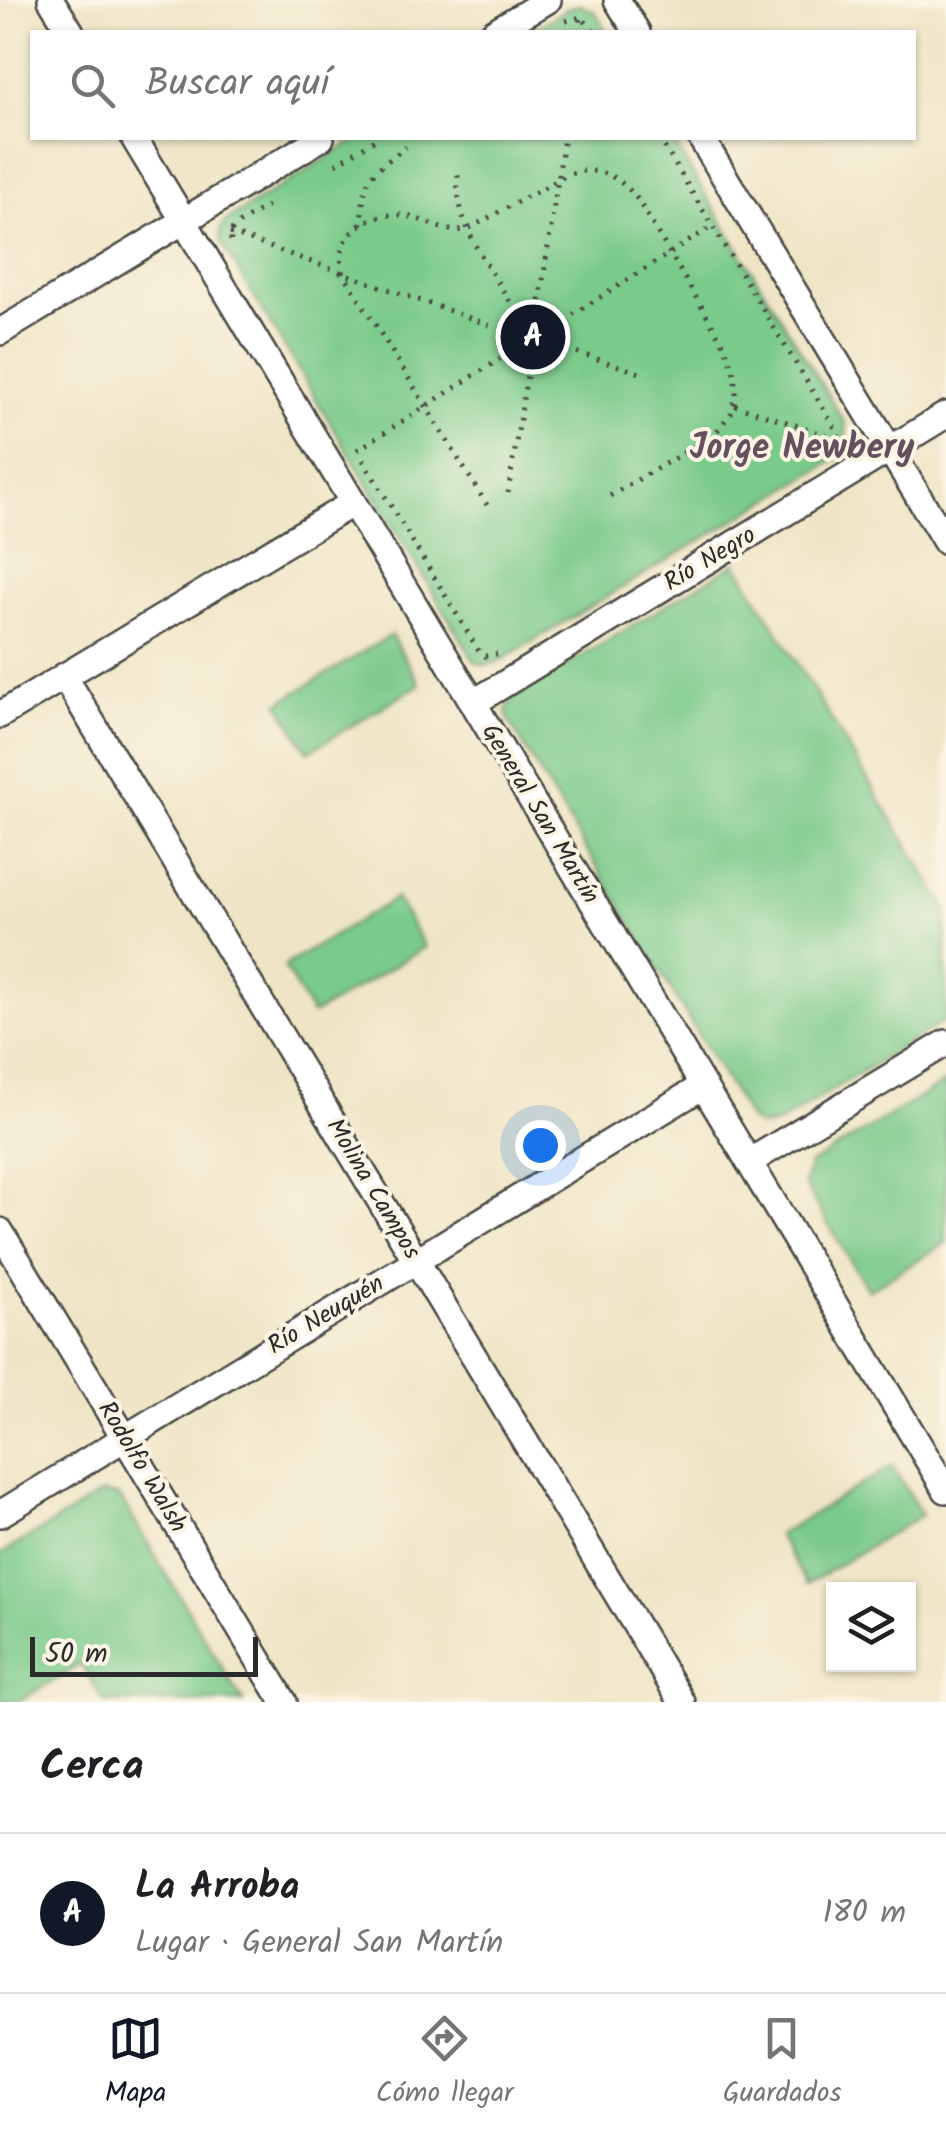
<!DOCTYPE html>
<html lang="es">
<head>
<meta charset="utf-8">
<style>
  :root { --surface:#fff; --page:#f2f2f2; --text:#202124; --muted:#757577; --line:#e0e0e0; --accent:#111827 }
  body { margin:0; font-family:Kalam,sans-serif; background:var(--page); color:var(--text) }
  .controls { position:absolute; right:30px; bottom:30px; display:grid; overflow:hidden; border-radius:0px; box-shadow:0 2px 8px #0004 }
  .controls button { width:90px; height:90px; display:grid; place-items:center; padding:0; border:0; border-bottom:2px solid var(--line); background:var(--surface); color:var(--text); font:50px sans-serif }
  .scale { position:absolute; left:30px; bottom:25px; width:228px; box-sizing:border-box; padding-left:10px; border:5px solid #2b2b2b; border-top:0; font-size:28px; line-height:35px; white-space:nowrap; color:#2b2b2b; -webkit-text-stroke:8px #fcf5e5; paint-order:stroke }
  .you { position:absolute; left:540px; top:1145px; width:35px; height:35px; margin:-25px; border:8px solid #fff; border-radius:50%; background:#1a73e8; box-shadow:0 0 0 15px #1a73e833 }
  .badge { display:grid; place-items:center; width:65px; height:65px; border-radius:50%; background:var(--accent); color:#fff; font-size:32px; font-weight:700 }
  .pin { position:absolute; translate:-50% -50%; border:5px solid #fff; box-shadow:0 2px 10px #0006 }
  .list { margin:0; padding:0; list-style:none }
  h2 { display:flex; justify-content:space-between; align-items:center; height:130px; margin:0; padding:0 40px; font-size:42px }
  h2 small { font-size:32px; font-weight:400; color:var(--muted) }
  .list li { display:grid; grid-template-columns:65px 1fr auto; gap:30px; align-items:center; box-sizing:border-box; height:160px; padding:0 40px; border-top:2px solid var(--line) }
  .list b { display:block; font-size:38px; white-space:nowrap }
  .list p { margin:0; font-size:32px; white-space:nowrap; color:var(--muted) }
  .list em { font-size:32px; font-style:normal; color:var(--muted) }
  .icon { flex:none; width:55px; height:55px; fill:none; stroke:currentColor; stroke-width:2; stroke-linecap:round; stroke-linejoin:round }
  .map { position:relative; flex:none; width:946px; height:1702px; overflow:hidden }
  .search { position:absolute; background:var(--surface); box-shadow:0 2px 8px #0004; left:30px; right:30px; top:30px; height:110px; display:flex; align-items:center; gap:25px; box-sizing:border-box; padding:0 35px; border-radius:0px; color:var(--muted); font-size:38px }
  .sheet { height:290px; background:var(--surface) }
  nav { display:flex; justify-content:space-around; align-items:center; box-sizing:border-box; height:140px; border-top:2px solid var(--line); background:var(--surface); font-size:28px; color:var(--muted) }
  nav a { display:grid; justify-items:center; gap:5px }
  nav .on { color:var(--accent) }
  .map>svg:first-child { display:block }
</style>
</head>
<body>
<div class="map">
<svg width="946" height="1702" viewBox="0 0 946 1702">
  <rect width="100%" height="100%" fill="#fcf5e5"/>
  <filter id="ink" filterUnits="userSpaceOnUse"><feTurbulence type="fractalNoise" baseFrequency=".01" numOctaves="2"/><feDisplacementMap in="SourceGraphic" scale="20" xChannelSelector="R" yChannelSelector="G"/><feConvolveMatrix kernelMatrix="1 2 1 2 8 2 1 2 1" color-interpolation-filters="sRGB"/></filter>
  <filter id="wash" filterUnits="userSpaceOnUse"><feTurbulence type="fractalNoise" baseFrequency=".0048" numOctaves="4" result="noise"/><feDisplacementMap in="SourceGraphic" scale="40" xChannelSelector="R" yChannelSelector="G"/><feGaussianBlur stdDeviation="2.25" result="paint"/><feColorMatrix in="noise" values="0 0 0 0 0 0 0 0 0 0 0 0 0 0 0 0 0 1.4 0 .05"/><feComposite in="paint" operator="in"/></filter>
  <g filter="url(#wash)">
    <rect width="100%" height="100%" fill="#efe5c6"/>
    <g fill="#7aca8b" stroke="#527a5b" stroke-width="2.5">
      <polygon points="580,5 595,12 607,32 529,32 571,7"/>
      <polygon points="359,138 671,138 845,423 847,447 836,459 498,662 484,665 475,662 221,242 220,230 227,220"/>
      <path d="M736 563 946 908V1020L782 1121C769 1127 757 1130 748 1117L508 720 506 710 513 698Z"/>
      <polygon points="391,635 420,684 308,752 279,703"/>
      <polygon points="396,898 425,947 312,1015 284,966"/>
      <polygon points="946,1082 946,1243 868,1290 804,1184 810,1164"/>
      <polygon points="892,1466 922,1515 807,1584 778,1535"/>
      <polygon points="102,1493 120,1497 243,1702 104,1702 81,1664 17,1702 0,1702 0,1555"/>
    </g>
  </g>
  <g filter="url(#ink)">
    <g fill="none" stroke-linecap="round" stroke-linejoin="round">
      <defs>
        <g id="street">
          <polyline points="51,0 71,32"/>
          <polyline points="617,0 637,32"/>
          <polyline points="494,32 548,0"/>
          <polyline points="134,138 946,1490"/>
          <polyline points="701,138 946,542"/>
          <polyline points="0,332 321,138"/>
          <polyline points="64,676 682,1702"/>
          <polyline points="473,703 946,415"/>
          <polyline points="0,715 353,503"/>
          <polyline points="749,1162 946,1043"/>
          <polyline points="0,1231 284,1702"/>
          <polyline points="0,1514 703,1086"/>
        </g>
      </defs>
      <use href="#street" stroke="#484742" stroke-width="30"/>
      <g stroke="#484742" stroke-width="5" stroke-dasharray="2.5 8" stroke-linecap="butt">
        <polyline points="566,21 581,17 595,32"/>
        <polyline points="579,32 581,17"/>
        <polyline points="659,138 835,428 839,439 836,449"/>
        <polyline points="336,164 378,138"/>
        <path d="M458 175C454 224 488 265 512 305"/>
        <path d="M361 225C365 175 366 177 406 147"/>
        <polyline points="230,233 495,327"/>
        <polyline points="231,241 230,233 235,226 271,204"/>
        <polyline points="540,301 564,138"/>
        <polyline points="564,320 713,226"/>
        <polyline points="567,349 643,374"/>
        <polyline points="735,405 839,439"/>
        <polyline points="357,450 500,359"/>
        <polyline points="363,460 479,651 485,656 497,654"/>
        <polyline points="508,493 527,375"/>
        <path d="M487 505 344 274C332 239 364 213 398 215 424 216 442 236 468 229L567 175C596 164 620 176 638 200L725 346 734 373 736 394 731 413 714 435 608 497"/>
      </g>
      <use href="#street" stroke="#fff" stroke-width="25"/>
    </g>
  </g>
  <g text-anchor="middle" dominant-baseline="central" stroke-width="8" stroke-linejoin="round" paint-order="stroke">
    <g font-size="25" fill="#2b2b2b" stroke="#fcf5e5">
      <text transform="translate(710 559) rotate(-31)">Río Negro</text>
      <text transform="translate(540 814) rotate(59)">General San Martín</text>
      <text transform="translate(373 1189) rotate(59)">Molina Campos</text>
      <text transform="translate(326 1315) rotate(-31)">Río Neuquén</text>
      <text transform="translate(142 1467) rotate(59)">Rodolfo Walsh</text>
    </g>
    <g font-size="35" font-weight="bold" fill="#65505e" stroke="#fcf5e5">
      <text x="802" y="449">Jorge Newbery</text>
    </g>
  </g>
</svg>
<div class="controls">
<button><svg class="icon" aria-label="layers" viewBox="0 0 24 24"><path d="M12 4l9 5-9 5-9-5zM3 14l9 5 9-5"/></svg></button>
</div>
<div class="scale">50 m</div>
<div class="you"></div>
<div class="pin badge" style="left:533px;top:337px">A</div>
<div class="search"><svg class="icon" aria-label="search" viewBox="0 0 24 24"><circle cx="10" cy="10" r="6"/><path d="M15 15l6 6"/></svg>Buscar aquí</div>
</div>
<section class="sheet">
<h2>Cerca<small></small></h2>
<ul class="list">
<li><span class="badge">A</span><div><b>La Arroba</b><p>Lugar · General San Martín</p></div><em>180 m</em></li>
</ul>
</section>
<nav>
<a class="on"><svg class="icon" aria-label="map" viewBox="0 0 24 24"><path d="M3 6l6-2 6 2 6-2v14l-6 2-6-2-6 2zM9 4v14M15 6v14"/></svg>Mapa</a>
<a><svg class="icon" aria-label="directions" viewBox="0 0 24 24"><path d="M12 3l9 9-9 9-9-9zM9 14v-3h6M13 9l2 2-2 2"/></svg>Cómo llegar</a>
<a><svg class="icon" aria-label="saved" viewBox="0 0 24 24"><path d="M7 4h10v16l-5-4-5 4z"/></svg>Guardados</a>
</nav>
</body>
</html>
